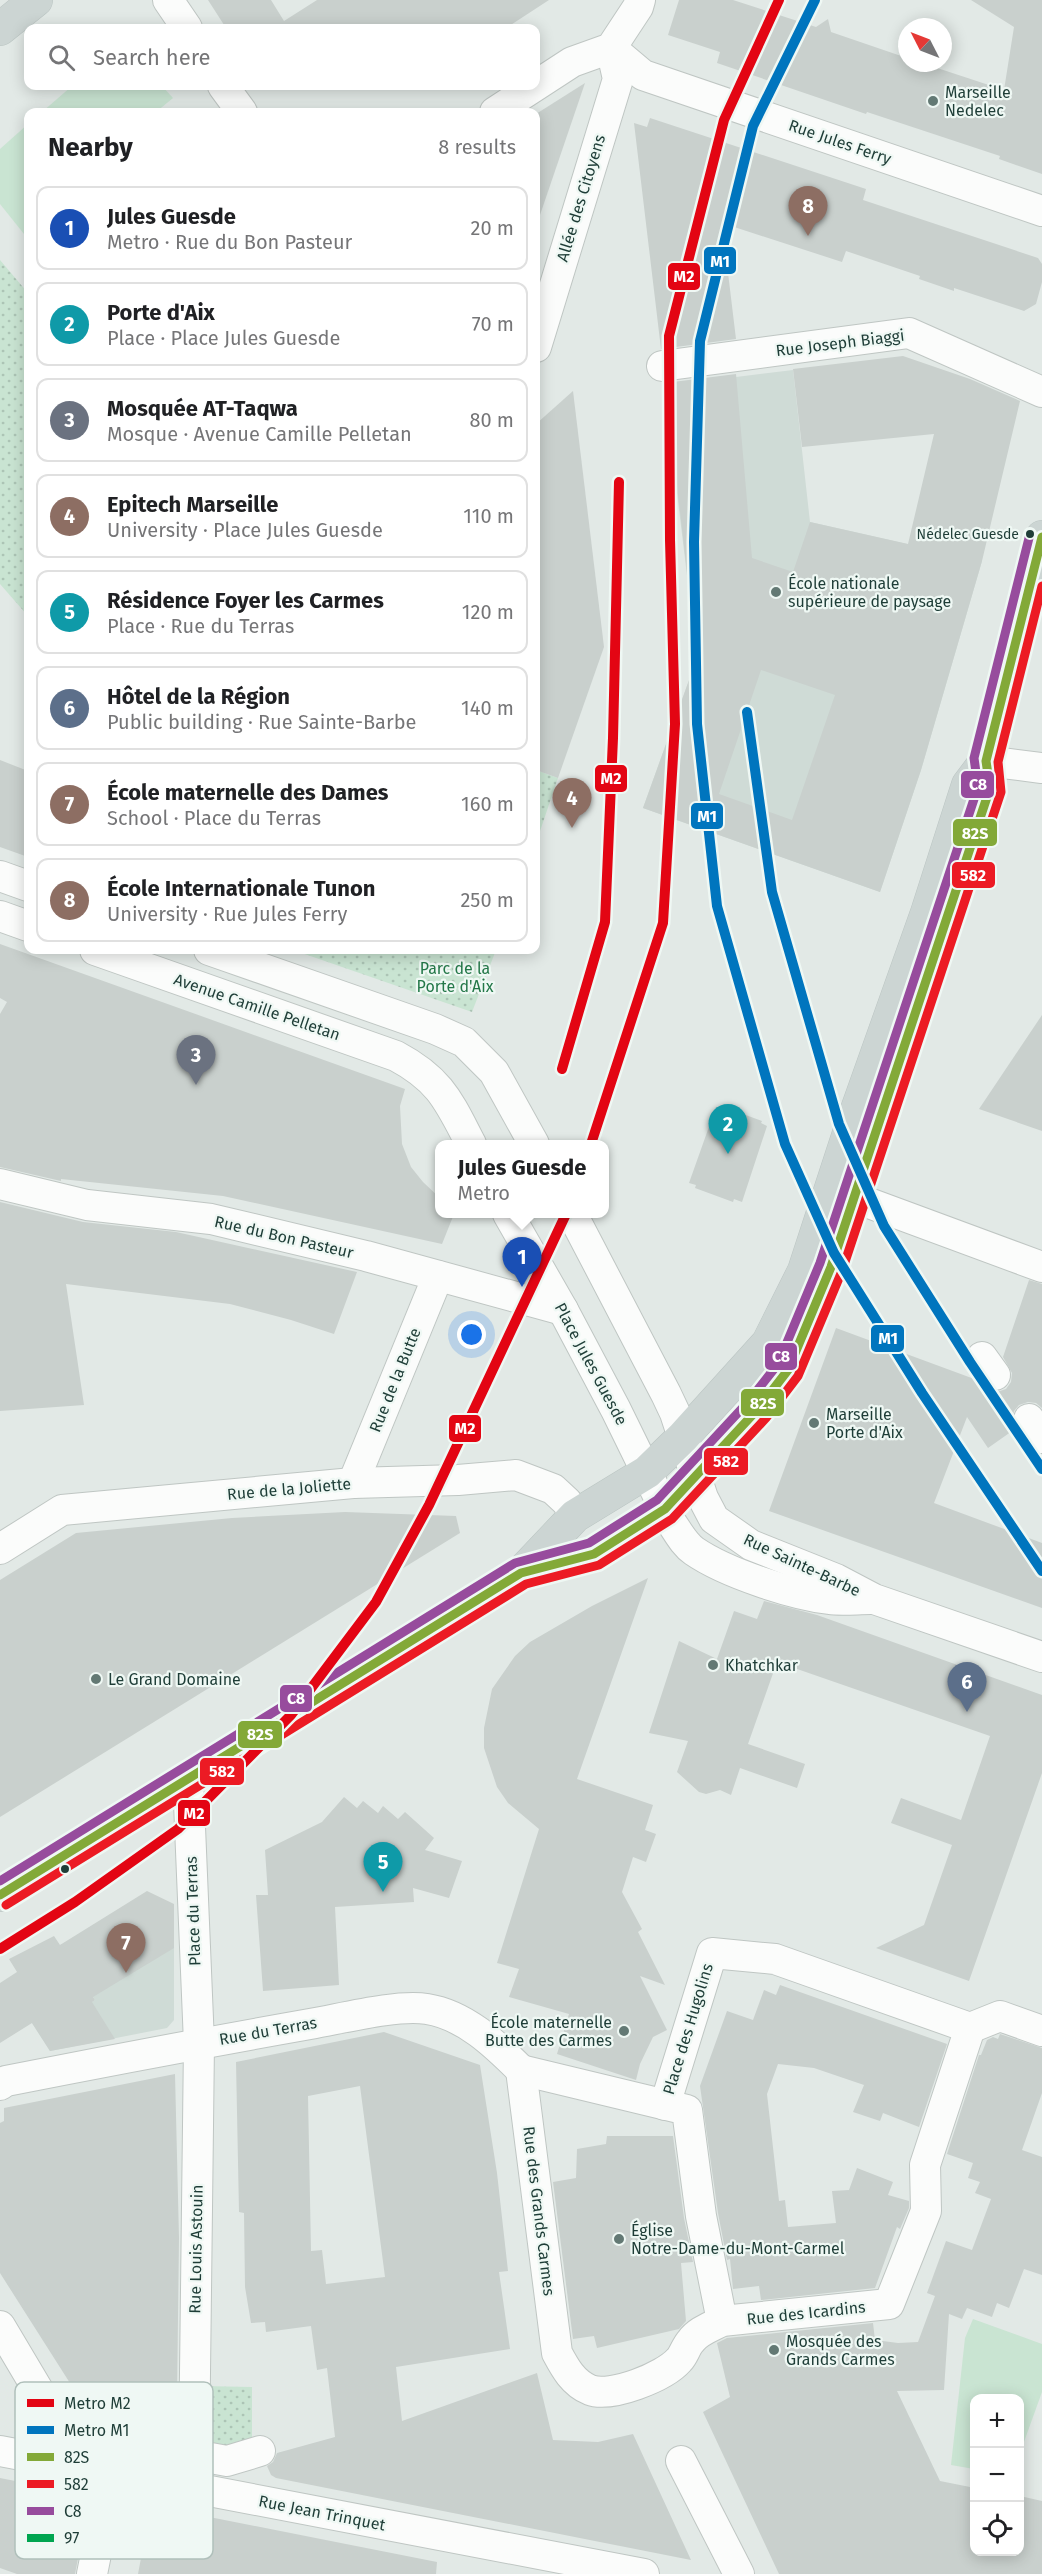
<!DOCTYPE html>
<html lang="en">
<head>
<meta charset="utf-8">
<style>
  :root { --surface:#fff; --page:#f6f6f6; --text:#202124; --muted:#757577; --line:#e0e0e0; --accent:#637974 }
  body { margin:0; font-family:"Fira Sans",sans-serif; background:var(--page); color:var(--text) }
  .controls { position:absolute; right:18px; bottom:18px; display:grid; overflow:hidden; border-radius:12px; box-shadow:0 3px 15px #0003 }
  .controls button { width:54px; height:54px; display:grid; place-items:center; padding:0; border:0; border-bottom:2px solid var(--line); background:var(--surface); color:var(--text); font:30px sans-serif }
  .compass { position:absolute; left:898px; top:18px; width:54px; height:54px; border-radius:50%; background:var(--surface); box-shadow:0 3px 15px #0003; rotate:312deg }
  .you { position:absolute; left:472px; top:1335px; width:21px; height:21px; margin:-15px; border:4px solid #fff; border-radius:50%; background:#1a73e8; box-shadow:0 0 0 9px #1a73e833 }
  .badge { display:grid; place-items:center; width:39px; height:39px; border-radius:50%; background:var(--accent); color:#fff; font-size:20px; font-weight:700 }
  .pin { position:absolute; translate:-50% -50px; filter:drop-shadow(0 2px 3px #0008) }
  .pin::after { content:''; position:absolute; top:32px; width:21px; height:18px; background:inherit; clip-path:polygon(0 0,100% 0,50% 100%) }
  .popup { position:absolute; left:435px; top:1140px; width:174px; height:78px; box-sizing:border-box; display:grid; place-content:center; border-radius:12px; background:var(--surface); filter:drop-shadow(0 2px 4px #0005); font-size:20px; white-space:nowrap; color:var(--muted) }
  .popup b { font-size:22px; color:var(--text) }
  .popup::after { content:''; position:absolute; left:50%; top:100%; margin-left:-12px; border:12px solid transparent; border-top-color:var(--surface) }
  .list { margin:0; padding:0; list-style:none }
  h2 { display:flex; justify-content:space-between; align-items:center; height:78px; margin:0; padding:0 24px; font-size:26px }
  h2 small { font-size:20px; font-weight:400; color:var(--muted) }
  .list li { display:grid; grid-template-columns:39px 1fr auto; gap:18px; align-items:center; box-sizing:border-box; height:84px; margin:0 12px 12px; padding:0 12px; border:2px solid var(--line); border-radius:12px }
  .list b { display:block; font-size:22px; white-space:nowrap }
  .list p { margin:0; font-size:20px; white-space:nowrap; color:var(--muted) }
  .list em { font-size:20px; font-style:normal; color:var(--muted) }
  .icon { flex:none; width:33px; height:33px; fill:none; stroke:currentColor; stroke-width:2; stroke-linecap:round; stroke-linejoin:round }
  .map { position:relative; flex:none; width:1042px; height:2574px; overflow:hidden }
  .search { position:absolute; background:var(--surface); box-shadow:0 3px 15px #0003; left:24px; top:24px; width:516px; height:66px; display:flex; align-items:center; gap:15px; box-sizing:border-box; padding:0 21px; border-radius:12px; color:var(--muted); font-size:22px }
  .panel { position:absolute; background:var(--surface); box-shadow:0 3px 15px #0003; left:24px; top:108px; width:516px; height:846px; border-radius:12px }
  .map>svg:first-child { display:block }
</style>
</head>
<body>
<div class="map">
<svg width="1042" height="2574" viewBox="0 0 1042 2574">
  <defs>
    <pattern id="park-dots" width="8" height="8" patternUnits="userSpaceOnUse" patternTransform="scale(1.5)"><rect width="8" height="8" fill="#c9e4d2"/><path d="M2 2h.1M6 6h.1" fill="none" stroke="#acc4b5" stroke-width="1.8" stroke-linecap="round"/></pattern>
  </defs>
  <rect width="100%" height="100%" fill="#e2e9e6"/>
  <g fill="#cfdbd6">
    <polygon points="793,370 810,522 982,561 921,770 880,892 643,808 697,658 664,386"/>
    <polygon points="174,1904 174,2020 167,2028 50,2051 32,2023 44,2015 52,2027 95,2000 60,1945"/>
  </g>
  <g fill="url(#park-dots)">
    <polygon points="0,260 28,293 28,616 0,584"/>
    <polygon points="536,770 558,778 536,843"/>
    <polygon points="293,950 496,950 472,1012"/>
    <polygon points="202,2386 252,2387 252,2442 226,2451 199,2445"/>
  </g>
  <g fill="#c9e4d2">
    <polygon points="72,86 162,86 173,98 156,112 42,112"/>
    <polygon points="28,124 28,239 0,204 0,149"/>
    <polygon points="973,2319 1042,2344 1042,2392 1020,2453 1020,2398 974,2398 974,2469 951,2465 965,2338"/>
  </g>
  <g fill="#c9d0cd" fill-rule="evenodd">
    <polygon points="208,0 271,0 284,21 317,0 549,0 506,28 226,28"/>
    <polygon points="679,0 733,0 816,27 828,19 831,32 907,58 907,63 922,63 1004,90 1014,27 971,0 1042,0 1042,174 999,159 1000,156 867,112 866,114 717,63 720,52 668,35"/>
    <polygon points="585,83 540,215 536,214 536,114"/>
    <polygon points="650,118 866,189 863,200 1038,258 1042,264 1042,282 1036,304 1024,311 954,288 954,291 919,279 920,276 846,251 842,262 722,223 736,339 661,349 634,123 647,127"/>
    <path d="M903 356 970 379 1020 401 982 561 921 770 880 892 643 808 697 658 665 383 736 374 752 558 793 572 810 522 908 544 934 434 802 447 793 369ZM761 670 835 695 792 820 719 794Z"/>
    <polygon points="573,391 604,647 558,778 536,770 536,424"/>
    <polygon points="0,760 28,771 28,857 0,847"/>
    <polygon points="0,944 405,1089 400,1106 402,1144 411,1167 423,1182 440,1198 440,1214 454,1214 442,1244 223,1196 61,1179 61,1181 0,1167 0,1014 7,1002 0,998"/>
    <polygon points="1042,1015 1042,1131 979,1109"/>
    <polygon points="716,1107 723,1109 724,1107 762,1121 761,1123 767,1126 742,1202 734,1199 733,1202 695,1188 696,1185 689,1183"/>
    <polygon points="0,1202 83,1222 176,1232 357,1272 334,1334 291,1320 230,1304 66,1284 84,1405 0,1411"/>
    <polygon points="1029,1280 1042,1284 1042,1408 1036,1403 1028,1402 1019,1405 1014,1411 1012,1420 1015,1429 988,1448 967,1417 934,1503 1042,1543 1042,1608 769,1511 836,1328 977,1380 987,1390 997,1392 1006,1389 1011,1382 1012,1373 1003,1357"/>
    <polygon points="345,1512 456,1516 460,1533 0,1817 0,1580 76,1533 232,1518"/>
    <polygon points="648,1578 577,1779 653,1805 645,1830 656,1834 646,1862 633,1857 622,1892 642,1929 638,1932 665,1985 640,1976 667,2030 653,2037 640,2064 636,2080 557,2054 569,2014 509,1997 519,1969 497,1963 539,1829 508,1803 497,1787 484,1748 484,1728 492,1689 515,1656 530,1642 592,1606"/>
    <polygon points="764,1601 817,1615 1042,1695 1042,1773 969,1981 876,1948 924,1925 952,1845 891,1823 901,1798 961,1820 990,1736 777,1662 748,1744 805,1764 797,1788 740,1768 731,1795 720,1790 706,1794 699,1792 677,1772 688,1741 649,1733 679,1641 717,1659 734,1611 757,1619"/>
    <polygon points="344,1797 357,1808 363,1801 378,1813 383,1806 398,1819 405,1812 434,1838 425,1850 462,1861 449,1898 413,1888 414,1902 335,1907 339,1985 263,1991 256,1895 268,1895 265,1850 322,1822"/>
    <polygon points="147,1891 174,1904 174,1948 93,1997 95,2000 92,2002 115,2039 50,2051 32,2023 0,2043 0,1983 17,1972 9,1959 54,1936 60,1945"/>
    <polygon points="780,1985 947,2044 919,2127 883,2113 880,2121 853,2112 864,2085 814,2068 778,2064 767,2094 779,2201 785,2200 788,2227 836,2223 832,2191 849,2190 857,2168 893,2182 888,2195 909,2201 909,2208 900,2229 897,2227 875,2288 761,2300 759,2286 733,2289 730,2259 727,2260 718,2213 700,2086 727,2011 753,2020 764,1990 776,1995"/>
    <path d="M384 2032 480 2065 497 2173 508 2271 499 2272 510 2349 396 2367 402 2421 537 2373 553 2440 598 2442 633 2434 691 2560 276 2478 271 2475 267 2466 273 2462 277 2453 335 2437 327 2368 317 2370 311 2326 266 2332 265 2322 251 2323 245 2287 244 2213 239 2212 236 2062ZM360 2086 385 2277 326 2284 322 2250 311 2251 308 2096Z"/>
    <polygon points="1000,2034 1042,2048 1042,2093 1022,2150 1042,2157 1042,2275 1024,2269 1009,2308 997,2303 992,2317 967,2308 962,2319 949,2314 944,2390 897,2391 940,2481 975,2488 975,2552 1020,2552 1020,2496 1042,2501 1042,2574 779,2574 703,2412 730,2397 717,2343 727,2338 873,2323 875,2340 898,2343 918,2342 935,2296 927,2293 946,2241 972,2250 991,2199 975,2193 980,2182 968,2178 973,2163 947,2154 979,2055 981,2055 987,2040 993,2037 998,2039"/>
    <polygon points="175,2074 179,2238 177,2398 159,2399 160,2455 121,2440 103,2428 89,2413 0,2273 0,2123 4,2121 4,2108"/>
    <polygon points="607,2136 673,2136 684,2218 693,2262 681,2263 686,2321 679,2329 597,2348 594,2336 573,2339 553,2182 576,2178 577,2149 606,2144"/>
    <polygon points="0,2478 71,2492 86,2517 75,2574 17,2574 0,2568"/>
    <polygon points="174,2510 437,2562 436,2574 138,2574 146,2531"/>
  </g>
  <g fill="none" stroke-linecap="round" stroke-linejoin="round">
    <defs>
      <g id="minor">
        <polyline points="168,0 187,28"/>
        <polyline points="611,48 643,75 1042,211"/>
        <polyline points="223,86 242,112"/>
        <polyline points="495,112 572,62 611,48 638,7 640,0"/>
        <polyline points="536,347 618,79 611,48"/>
        <polyline points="662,366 909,333 1042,392"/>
        <polyline points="986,761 1042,768"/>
        <polyline points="0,876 28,886"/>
        <polyline points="0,916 28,926"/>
        <path d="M95 950 396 1056C441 1080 449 1102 471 1144"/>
        <polyline points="209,950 435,1029 464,1042 494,1072 534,1144"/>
        <polyline points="0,1184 87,1205 211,1219 366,1256 563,1310"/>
        <polyline points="831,1189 1042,1267"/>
        <path d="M508 1214 563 1310 616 1410 671 1522C678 1532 684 1544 694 1551 726 1573 791 1594 829 1599 842 1601 857 1599 871 1599"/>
        <polyline points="572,1214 666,1394 675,1413 703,1498 714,1519 751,1545 836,1579 874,1599 1042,1657"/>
        <polyline points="982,1357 995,1375"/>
        <polyline points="1029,1419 1042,1438"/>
        <polyline points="353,1483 438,1276"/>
        <polyline points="0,1549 62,1510 353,1483 458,1480 516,1475 553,1489 567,1502 575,1516"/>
        <polyline points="188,1779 199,2043 194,2455 227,2461 260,2451"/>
        <path d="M521 2070 557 2353C565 2368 573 2383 590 2390 611 2398 664 2377 679 2360 684 2355 686 2346 691 2341 698 2331 711 2327 722 2321L889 2304 926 2211 925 2165 970 2028"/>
        <polyline points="521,2070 687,2110 701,2216 722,2321"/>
        <path d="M0 2085 6 2081C107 2061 208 2042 310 2024 340 2019 397 2004 427 2009 465 2015 495 2044 521 2070"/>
        <polyline points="665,2105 712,1953 775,1959 970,2028 1000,2016 1042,2031"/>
        <polyline points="0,2326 85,2469"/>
        <polyline points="0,2451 644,2574"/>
        <polyline points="681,2461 739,2574"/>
        <polyline points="92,2574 112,2474"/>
      </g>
      <g id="major">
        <polyline points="0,29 36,0"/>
        <polyline points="521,1573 594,1554 665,1509 757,1410 788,1370 831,1267 906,1038"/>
        <polyline points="0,1895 521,1573 575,1516 647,1472 683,1437 768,1343 804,1271 852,1124 927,913 968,785 986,761 1042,537"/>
      </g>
    </defs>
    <use href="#minor" stroke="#bfc6c3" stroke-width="32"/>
    <use href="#major" stroke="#bbc5c3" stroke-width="34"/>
    <use href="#minor" stroke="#fbfcfb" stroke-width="30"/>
    <use href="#major" stroke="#ccd5d3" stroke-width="33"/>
    <defs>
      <polyline id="bus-1" points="0,1895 521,1573 594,1554 665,1509 757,1410 788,1370 831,1267 990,788 986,761 1042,537"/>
      <polyline id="bus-2" points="6,1905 526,1584 599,1565 672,1519 766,1418 798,1376 842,1271 1001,792 998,762 1042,586"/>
      <polyline id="bus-3" points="0,1881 515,1563 589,1543 657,1500 748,1402 778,1364 820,1263 978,787 974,758 1030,534"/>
    </defs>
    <use href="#bus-1" stroke="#eff8f4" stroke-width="14"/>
    <use href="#bus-2" stroke="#eff8f4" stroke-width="14"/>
    <use href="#bus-3" stroke="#eff8f4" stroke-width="14"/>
    <use href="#bus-1" stroke="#83a938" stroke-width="9"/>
    <use href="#bus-2" stroke="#ec1b24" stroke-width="9"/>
    <use href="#bus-3" stroke="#974c9d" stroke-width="9"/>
    <defs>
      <g id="metro-1">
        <polyline points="562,1069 605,922 613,738 619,482"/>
        <polyline points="591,1144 663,923 675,724 670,540 669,336 724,120 779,0"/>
        <polyline points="0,1949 75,1902 178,1829 291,1715 376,1602 429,1505 566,1214"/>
      </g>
      <g id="metro-2">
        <polyline points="815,0 753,126 700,341 694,542 697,724 717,906 785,1144 834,1253 922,1393 1042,1571"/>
        <polyline points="747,712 772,892 839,1124 884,1226 970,1362 1042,1469"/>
      </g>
    </defs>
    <use href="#metro-1" stroke="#eff8f4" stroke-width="15"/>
    <use href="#metro-2" stroke="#eff8f4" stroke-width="15"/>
    <use href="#metro-1" stroke="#e30513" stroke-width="10"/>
    <use href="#metro-2" stroke="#0075be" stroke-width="10"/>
  </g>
  <g fill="#637974" stroke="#eff8f4" stroke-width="2">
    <circle cx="933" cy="101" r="6"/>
    <circle cx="776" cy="592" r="6"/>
    <circle cx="814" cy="1423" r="6"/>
    <circle cx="713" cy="1665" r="6"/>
    <circle cx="96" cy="1679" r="6"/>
    <circle cx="624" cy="2031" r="6"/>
    <circle cx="619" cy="2239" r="6"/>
    <circle cx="774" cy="2350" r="6"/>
  </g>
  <g fill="#1e3d37" stroke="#eff8f4" stroke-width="2">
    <circle cx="1030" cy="534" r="5"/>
    <circle cx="65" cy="1869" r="5"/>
  </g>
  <g text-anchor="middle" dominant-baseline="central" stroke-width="4.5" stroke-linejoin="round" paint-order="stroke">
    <g font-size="14" fill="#1e3d37" stroke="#eff8f4" text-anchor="end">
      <text x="1019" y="534">Nédelec Guesde</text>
    </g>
    <g font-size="16" fill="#1e3d37" stroke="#eff8f4" text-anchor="start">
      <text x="945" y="92">Marseille<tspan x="945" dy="18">Nedelec</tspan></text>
      <text x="788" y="583">École nationale<tspan x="788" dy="18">supérieure de paysage</tspan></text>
      <text x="826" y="1414">Marseille<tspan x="826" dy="18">Porte d'Aix</tspan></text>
      <text x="725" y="1665">Khatchkar</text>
      <text x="108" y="1679">Le Grand Domaine</text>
      <text x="612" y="2022" text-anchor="end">École maternelle<tspan x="612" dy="18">Butte des Carmes</tspan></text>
      <text x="631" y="2230">Église<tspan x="631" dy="18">Notre-Dame-du-Mont-Carmel</tspan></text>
      <text x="786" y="2341">Mosquée des<tspan x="786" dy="18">Grands Carmes</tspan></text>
    </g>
    <g font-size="16" fill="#1e3d37" stroke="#eff8f4">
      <text transform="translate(840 142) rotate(19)">Rue Jules Ferry</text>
      <text transform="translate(581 198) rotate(-73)">Allée des Citoyens</text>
      <text transform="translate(840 343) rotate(-7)">Rue Joseph Biaggi</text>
      <text transform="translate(257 1007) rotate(19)">Avenue Camille Pelletan</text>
      <text transform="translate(284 1237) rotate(13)">Rue du Bon Pasteur</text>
      <text transform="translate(591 1364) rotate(62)">Place Jules Guesde</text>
      <text transform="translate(395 1380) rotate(-68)">Rue de la Butte</text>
      <text transform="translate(289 1489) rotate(-5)">Rue de la Joliette</text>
      <text transform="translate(802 1565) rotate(25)">Rue Sainte-Barbe</text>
      <text transform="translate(193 1911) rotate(-92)">Place du Terras</text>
      <text transform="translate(688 2029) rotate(-73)">Place des Hugolins</text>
      <text transform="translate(268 2031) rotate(-10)">Rue du Terras</text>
      <text transform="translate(539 2211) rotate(83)">Rue des Grands Carmes</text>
      <text transform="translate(196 2249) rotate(-89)">Rue Louis Astouin</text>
      <text transform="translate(806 2313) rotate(-6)">Rue des Icardins</text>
      <text transform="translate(322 2513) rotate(11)">Rue Jean Trinquet</text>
    </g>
    <g font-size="16" fill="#247849" stroke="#eff8f4">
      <text x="455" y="968">Parc de la<tspan x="455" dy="18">Porte d'Aix</tspan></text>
    </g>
  </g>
  <rect x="15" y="2382" width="198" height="177" rx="9" fill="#eff8f4" stroke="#b0c0bb" stroke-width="1.5"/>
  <rect x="27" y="2399" width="27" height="8" fill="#e30513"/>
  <rect x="27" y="2426" width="27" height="8" fill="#0075be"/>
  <rect x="27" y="2453" width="27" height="8" fill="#83a938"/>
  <rect x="27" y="2480" width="27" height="8" fill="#ec1b24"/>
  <rect x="27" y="2507" width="27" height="8" fill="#974c9d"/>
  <rect x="27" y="2534" width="27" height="8" fill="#00a550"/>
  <g font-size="16" fill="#1e3d37">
    <text x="64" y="2409">Metro M2</text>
    <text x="64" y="2436">Metro M1</text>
    <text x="64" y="2463">82S</text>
    <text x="64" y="2490">582</text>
    <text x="64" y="2517">C8</text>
    <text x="64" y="2544">97</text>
  </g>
  <g stroke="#eff8f4" stroke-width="2">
    <rect x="703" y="246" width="34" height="29" rx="6" fill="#0075be"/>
    <rect x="667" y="262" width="34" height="29" rx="6" fill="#e30513"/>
    <rect x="594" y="764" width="34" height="29" rx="6" fill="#e30513"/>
    <rect x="960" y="770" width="35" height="29" rx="6" fill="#974c9d"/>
    <rect x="690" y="802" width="34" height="28" rx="6" fill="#0075be"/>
    <rect x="952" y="818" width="46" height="29" rx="6" fill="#83a938"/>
    <rect x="951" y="861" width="45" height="28" rx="6" fill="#ec1b24"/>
    <rect x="870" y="1324" width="35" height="29" rx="6" fill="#0075be"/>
    <rect x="764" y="1342" width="34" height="29" rx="6" fill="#974c9d"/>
    <rect x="740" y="1388" width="45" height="29" rx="6" fill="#83a938"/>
    <rect x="448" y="1414" width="34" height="29" rx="6" fill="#e30513"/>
    <rect x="703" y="1447" width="46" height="29" rx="6" fill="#ec1b24"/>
    <rect x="279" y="1684" width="34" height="29" rx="6" fill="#974c9d"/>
    <rect x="237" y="1720" width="46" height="29" rx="6" fill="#83a938"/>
    <rect x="199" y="1757" width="46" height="29" rx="6" fill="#ec1b24"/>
    <rect x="177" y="1799" width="34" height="28" rx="6" fill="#e30513"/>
  </g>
  <g font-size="16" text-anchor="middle" font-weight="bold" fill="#fff">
    <text x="720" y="267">M1</text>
    <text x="684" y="282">M2</text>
    <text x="611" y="784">M2</text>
    <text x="978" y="790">C8</text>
    <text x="707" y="822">M1</text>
    <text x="975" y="839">82S</text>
    <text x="973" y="881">582</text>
    <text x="888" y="1344">M1</text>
    <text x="781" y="1362">C8</text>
    <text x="763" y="1409">82S</text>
    <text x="465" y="1434">M2</text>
    <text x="726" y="1467">582</text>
    <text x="296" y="1704">C8</text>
    <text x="260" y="1740">82S</text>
    <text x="222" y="1777">582</text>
    <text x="194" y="1819">M2</text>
  </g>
</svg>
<div class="controls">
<button>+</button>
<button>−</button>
<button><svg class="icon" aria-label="locate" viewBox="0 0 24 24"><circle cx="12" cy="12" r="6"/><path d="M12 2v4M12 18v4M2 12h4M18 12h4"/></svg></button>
</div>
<svg class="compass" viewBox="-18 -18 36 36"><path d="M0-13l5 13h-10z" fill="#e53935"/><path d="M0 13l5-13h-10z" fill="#757577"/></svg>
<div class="you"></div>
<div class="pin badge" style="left:522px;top:1287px;background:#1a4fb4">1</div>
<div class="popup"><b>Jules Guesde</b>Metro</div>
<div class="pin badge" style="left:728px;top:1154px;background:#0f9aa8">2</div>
<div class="pin badge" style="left:196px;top:1085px;background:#6b7280">3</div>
<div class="pin badge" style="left:572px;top:828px;background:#8d6e63">4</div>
<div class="pin badge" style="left:383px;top:1892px;background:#0f9aa8">5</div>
<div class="pin badge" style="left:967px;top:1712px;background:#5c6f8a">6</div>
<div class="pin badge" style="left:126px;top:1973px;background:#8d6e63">7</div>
<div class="pin badge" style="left:808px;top:236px;background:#8d6e63">8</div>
<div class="search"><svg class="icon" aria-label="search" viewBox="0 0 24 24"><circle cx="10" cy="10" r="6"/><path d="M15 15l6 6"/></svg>Search here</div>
<section class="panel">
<h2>Nearby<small>8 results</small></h2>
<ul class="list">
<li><span class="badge" style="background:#1a4fb4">1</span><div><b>Jules Guesde</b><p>Metro · Rue du Bon Pasteur</p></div><em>20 m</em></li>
<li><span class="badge" style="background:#0f9aa8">2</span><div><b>Porte d'Aix</b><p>Place · Place Jules Guesde</p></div><em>70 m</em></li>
<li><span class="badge" style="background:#6b7280">3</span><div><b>Mosquée AT-Taqwa</b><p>Mosque · Avenue Camille Pelletan</p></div><em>80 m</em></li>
<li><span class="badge" style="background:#8d6e63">4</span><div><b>Epitech Marseille</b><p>University · Place Jules Guesde</p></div><em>110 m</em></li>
<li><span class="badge" style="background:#0f9aa8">5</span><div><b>Résidence Foyer les Carmes</b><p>Place · Rue du Terras</p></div><em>120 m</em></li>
<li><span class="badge" style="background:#5c6f8a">6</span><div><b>Hôtel de la Région</b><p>Public building · Rue Sainte-Barbe</p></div><em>140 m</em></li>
<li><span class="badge" style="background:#8d6e63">7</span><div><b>École maternelle des Dames</b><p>School · Place du Terras</p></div><em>160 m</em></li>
<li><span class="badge" style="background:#8d6e63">8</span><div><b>École Internationale Tunon</b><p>University · Rue Jules Ferry</p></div><em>250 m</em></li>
</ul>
</section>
</div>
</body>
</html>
